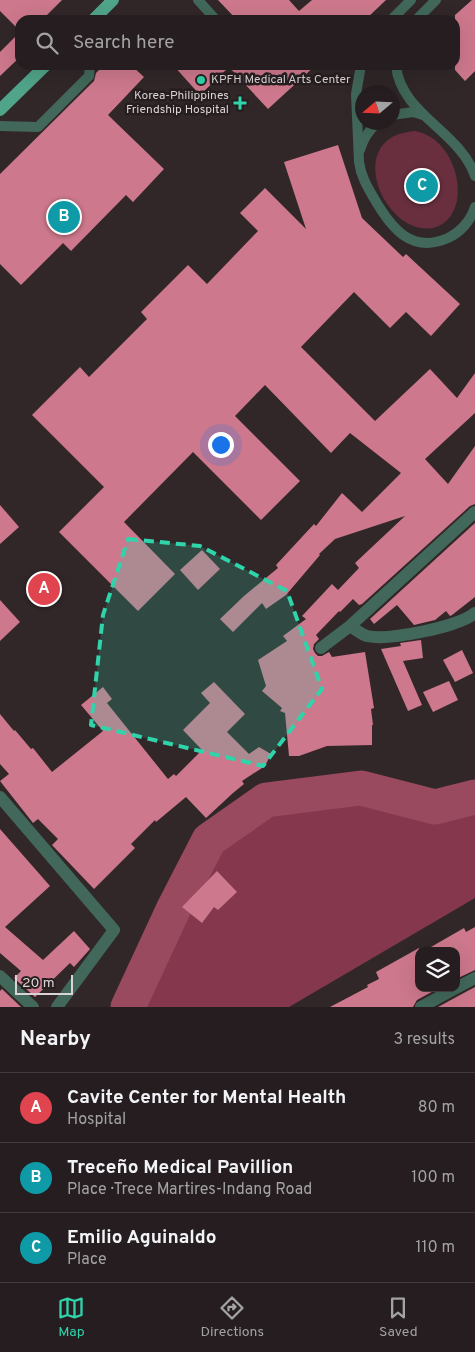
<!DOCTYPE html>
<html lang="en">
<head>
<meta charset="utf-8">
<style>
  :root { --surface:#251d1f; --page:#312a2c; --text:#f1f3f6; --muted:#a3a2a4; --line:#423b3d; --accent:#2fd4aa }
  body { margin:0; font-family:Overpass,sans-serif; background:var(--page); color:var(--text) }
  .controls { position:absolute; right:15px; bottom:15px; display:grid; overflow:hidden; border-radius:10px; box-shadow:0 5px 20px #0002 }
  .controls button { width:45px; height:45px; display:grid; place-items:center; padding:0; border:0; border-bottom:1px solid var(--line); background:var(--surface); color:var(--text); font:25px sans-serif }
  .compass { position:absolute; left:355px; top:85px; width:45px; height:45px; border-radius:50%; background:var(--surface); box-shadow:0 5px 20px #0002; rotate:251deg }
  .scale { position:absolute; left:15px; bottom:12px; width:58px; box-sizing:border-box; padding-left:5px; border:2px solid #dbd4d6; border-top:0; font-size:14px; line-height:18px; white-space:nowrap; color:#dbd4d6; -webkit-text-stroke:4px #271e20; paint-order:stroke }
  .you { position:absolute; left:220px; top:444px; width:18px; height:18px; margin:-12px; border:4px solid #fff; border-radius:50%; background:#1a73e8; box-shadow:0 0 0 8px #1a73e833 }
  .badge { display:grid; place-items:center; width:32px; height:32px; border-radius:50%; background:var(--accent); color:#fff; font-size:16px; font-weight:700 }
  .pin { position:absolute; translate:-50% -50%; border:2px solid #fff; box-shadow:0 1px 5px #0006 }
  .list { margin:0; padding:0; list-style:none }
  h2 { display:flex; justify-content:space-between; align-items:center; height:65px; margin:0; padding:0 20px; font-size:21px }
  h2 small { font-size:16px; font-weight:400; color:var(--muted) }
  .list li { display:grid; grid-template-columns:32px 1fr auto; gap:15px; align-items:center; box-sizing:border-box; height:70px; padding:0 20px; border-top:1px solid var(--line) }
  .list b { display:block; font-size:19px; white-space:nowrap }
  .list p { margin:0; font-size:16px; white-space:nowrap; color:var(--muted) }
  .list em { font-size:16px; font-style:normal; color:var(--muted) }
  .icon { flex:none; width:28px; height:28px; fill:none; stroke:currentColor; stroke-width:2; stroke-linecap:round; stroke-linejoin:round }
  .map { position:relative; flex:none; width:475px; height:1007px; overflow:hidden }
  .search { position:absolute; background:var(--surface); box-shadow:0 5px 20px #0002; left:15px; right:15px; top:15px; height:55px; display:flex; align-items:center; gap:12px; box-sizing:border-box; padding:0 18px; border-radius:15px; color:var(--muted); font-size:19px }
  .sheet { height:275px; background:var(--surface) }
  nav { display:flex; justify-content:space-around; align-items:center; box-sizing:border-box; height:70px; border-top:1px solid var(--line); background:var(--surface); font-size:14px; color:var(--muted) }
  nav a { display:grid; justify-items:center; gap:2px }
  nav .on { color:var(--accent) }
  .map>svg:first-child { display:block }
</style>
</head>
<body>
<div class="map">
<svg width="475" height="1007" viewBox="0 0 475 1007">
  <rect width="100%" height="100%" fill="#312729"/>
  <path fill="#692f3f" d="M415 131C460 139 475 217 433 228 384 237 341 136 415 131Z"/>
  <polygon fill="#84374d" points="361,788 435,807 475,797 475,898 289,1007 122,1007 148,938 156,947 209,840 266,800"/>
  <g fill="none" stroke-linecap="round" stroke-linejoin="round">
    <polyline stroke="#994a5f" stroke-width="35" points="128,1007 173,910 209,840 266,800 361,788 435,807 475,797"/>
  </g>
  <g fill="#cd788c">
    <polygon points="0,0 62,0 42,20 20,20 20,31 0,11"/>
    <polygon points="218,0 289,0 299,11 312,0 386,0 365,20 237,20"/>
    <polygon points="472,0 475,0 475,71 465,81 455,70 455,15"/>
    <polygon points="20,32 20,57 0,76 0,52"/>
    <polygon points="104,65 131,65 144,77 108,115 164,169 133,202 126,195 71,251 63,243 21,285 0,264 0,174 94,81 96,73"/>
    <polygon points="173,65 316,65 268,109 229,67 200,95"/>
    <polygon points="338,145 362,218 403,257 406,254 460,304 431,336 406,312 390,328 354,292 301,347 375,421 430,369 457,398 475,373 475,413 425,459 448,484 475,446 475,504 470,506 362,604 359,605 353,599 340,612 339,611 316,635 319,639 314,644 313,649 315,653 318,656 322,656 329,652 332,657 365,652 374,708 371,709 373,725 372,725 372,745 327,746 299,756 289,756 285,713 280,711 282,708 262,691 266,686 258,660 287,641 283,636 306,619 302,616 332,584 338,590 359,568 355,563 405,516 335,539 319,554 320,555 286,595 266,609 262,603 233,632 220,619 244,596 278,568 276,565 314,524 316,526 342,493 362,512 401,473 350,433 331,453 265,385 235,416 300,481 261,520 193,452 124,522 175,574 138,611 59,532 104,487 32,415 80,367 89,377 147,319 141,312 188,265 207,284 258,231 240,213 265,188 306,229 284,162"/>
    <polygon points="0,505 19,527 0,544"/>
    <polygon points="475,523 475,597 452,615 450,616 446,611 435,620 414,625 397,605 374,624 370,619"/>
    <polygon points="202,550 220,569 198,590 180,570"/>
    <polygon points="0,600 20,622 0,641"/>
    <polygon points="421,640 423,658 403,661 422,705 408,711 381,649 401,646 400,643"/>
    <polygon points="462,650 473,673 455,682 443,660"/>
    <polygon points="449,681 458,700 433,712 423,692"/>
    <polygon points="214,682 245,714 227,732 249,754 259,747 271,754 265,766 242,781 244,784 233,793 206,818 186,797 156,822 155,820 131,844 135,848 94,889 52,845 58,839 38,819 33,823 0,781 9,774 0,764 0,714 14,731 15,730 31,749 33,748 52,772 103,731 81,705 103,687 112,699 107,703 168,779 174,774 176,776 202,750 183,730 210,703 201,693"/>
    <polygon points="0,829 50,886 5,927 43,960 74,931 90,949 74,967 70,963 35,997 14,978 21,971 0,953"/>
    <polygon points="217,871 237,892 218,910 214,907 202,923 182,907"/>
    <polygon points="475,927 475,970 456,979 456,951 424,951 464,928 466,932"/>
    <polygon points="419,948 419,988 439,988 417,1000 413,1007 330,1007 368,987 367,985 379,979 376,972"/>
    <polygon points="475,987 475,1007 438,1007 460,995"/>
    <polygon points="2,989 21,1007 0,1007 0,991"/>
  </g>
  <g fill="none" stroke-linecap="round" stroke-linejoin="round">
    <g stroke="#41685a" stroke-width="10">
      <polyline points="198,0 216,20"/>
      <polyline points="391,20 411,0"/>
      <polyline points="416,20 436,0"/>
      <path d="M361 65 356 94 359 162C361 177 368 188 375 200 392 229 412 254 448 238 461 232 471 220 475 207"/>
      <path d="M396 65C400 114 460 131 475 176"/>
      <polyline points="392,115 413,112 423,115"/>
      <polyline points="0,126 38,127 89,76 90,65"/>
      <path d="M360 150C363 139 369 130 378 122"/>
    </g>
    <g stroke="#41685a" stroke-width="12">
      <path d="M350 626C355 629 361 634 367 636 388 641 458 627 475 613"/>
      <polyline points="321,648 350,626 475,512"/>
      <polyline points="0,797 114,930 57,1007"/>
      <polyline points="0,976 33,1007"/>
      <polyline points="456,988 475,978"/>
      <polyline points="421,1007 456,988"/>
    </g>
    <g stroke="#50a489" stroke-width="12">
      <polyline points="93,20 113,0"/>
      <polyline points="0,110 46,65"/>
    </g>
  </g>
  <path fill="#2fd4aa" fill-opacity="0.2" stroke="#2fd4aa" stroke-width="4" stroke-dasharray="10 6" stroke-linejoin="round" d="M128 539 200 546 287 591 322 689 263 766 91 725 103 615Z"/>
  <g fill="#2fd4aa" stroke="#271e20" stroke-width="2">
    <circle cx="201" cy="80" r="5"/>
    <path d="M237.5 95.5h5v5h5v5h-5v5h-5v-5h-5v-5h5z"/>
  </g>
  <g text-anchor="middle" dominant-baseline="central" stroke-width="5" stroke-linejoin="round" paint-order="stroke">
    <g font-size="12" fill="#dbd4d6" stroke="#271e20" text-anchor="start">
      <text x="211" y="80">KPFH Medical Arts Center</text>
      <text x="229" y="96" text-anchor="end">Korea-Philippines<tspan x="229" dy="14">Friendship Hospital</tspan></text>
    </g>
  </g>
</svg>
<div class="controls">
<button><svg class="icon" aria-label="layers" viewBox="0 0 24 24"><path d="M12 4l9 5-9 5-9-5zM3 14l9 5 9-5"/></svg></button>
</div>
<svg class="compass" viewBox="-18 -18 36 36"><path d="M0-13l5 13h-10z" fill="#e53935"/><path d="M0 13l5-13h-10z" fill="#a3a2a4"/></svg>
<div class="scale">20 m</div>
<div class="you"></div>
<div class="pin badge" style="left:44px;top:589px;background:#e0444e">A</div>
<div class="pin badge" style="left:64px;top:217px;background:#0f9aa8">B</div>
<div class="pin badge" style="left:422px;top:186px;background:#0f9aa8">C</div>
<div class="search"><svg class="icon" aria-label="search" viewBox="0 0 24 24"><circle cx="10" cy="10" r="6"/><path d="M15 15l6 6"/></svg>Search here</div>
</div>
<section class="sheet">
<h2>Nearby<small>3 results</small></h2>
<ul class="list">
<li><span class="badge" style="background:#e0444e">A</span><div><b>Cavite Center for Mental Health</b><p>Hospital</p></div><em>80 m</em></li>
<li><span class="badge" style="background:#0f9aa8">B</span><div><b>Treceño Medical Pavillion</b><p>Place · Trece Martires-Indang Road</p></div><em>100 m</em></li>
<li><span class="badge" style="background:#0f9aa8">C</span><div><b>Emilio Aguinaldo</b><p>Place</p></div><em>110 m</em></li>
</ul>
</section>
<nav>
<a class="on"><svg class="icon" aria-label="map" viewBox="0 0 24 24"><path d="M3 6l6-2 6 2 6-2v14l-6 2-6-2-6 2zM9 4v14M15 6v14"/></svg>Map</a>
<a><svg class="icon" aria-label="directions" viewBox="0 0 24 24"><path d="M12 3l9 9-9 9-9-9zM9 14v-3h6M13 9l2 2-2 2"/></svg>Directions</a>
<a><svg class="icon" aria-label="saved" viewBox="0 0 24 24"><path d="M7 4h10v16l-5-4-5 4z"/></svg>Saved</a>
</nav>
</body>
</html>
